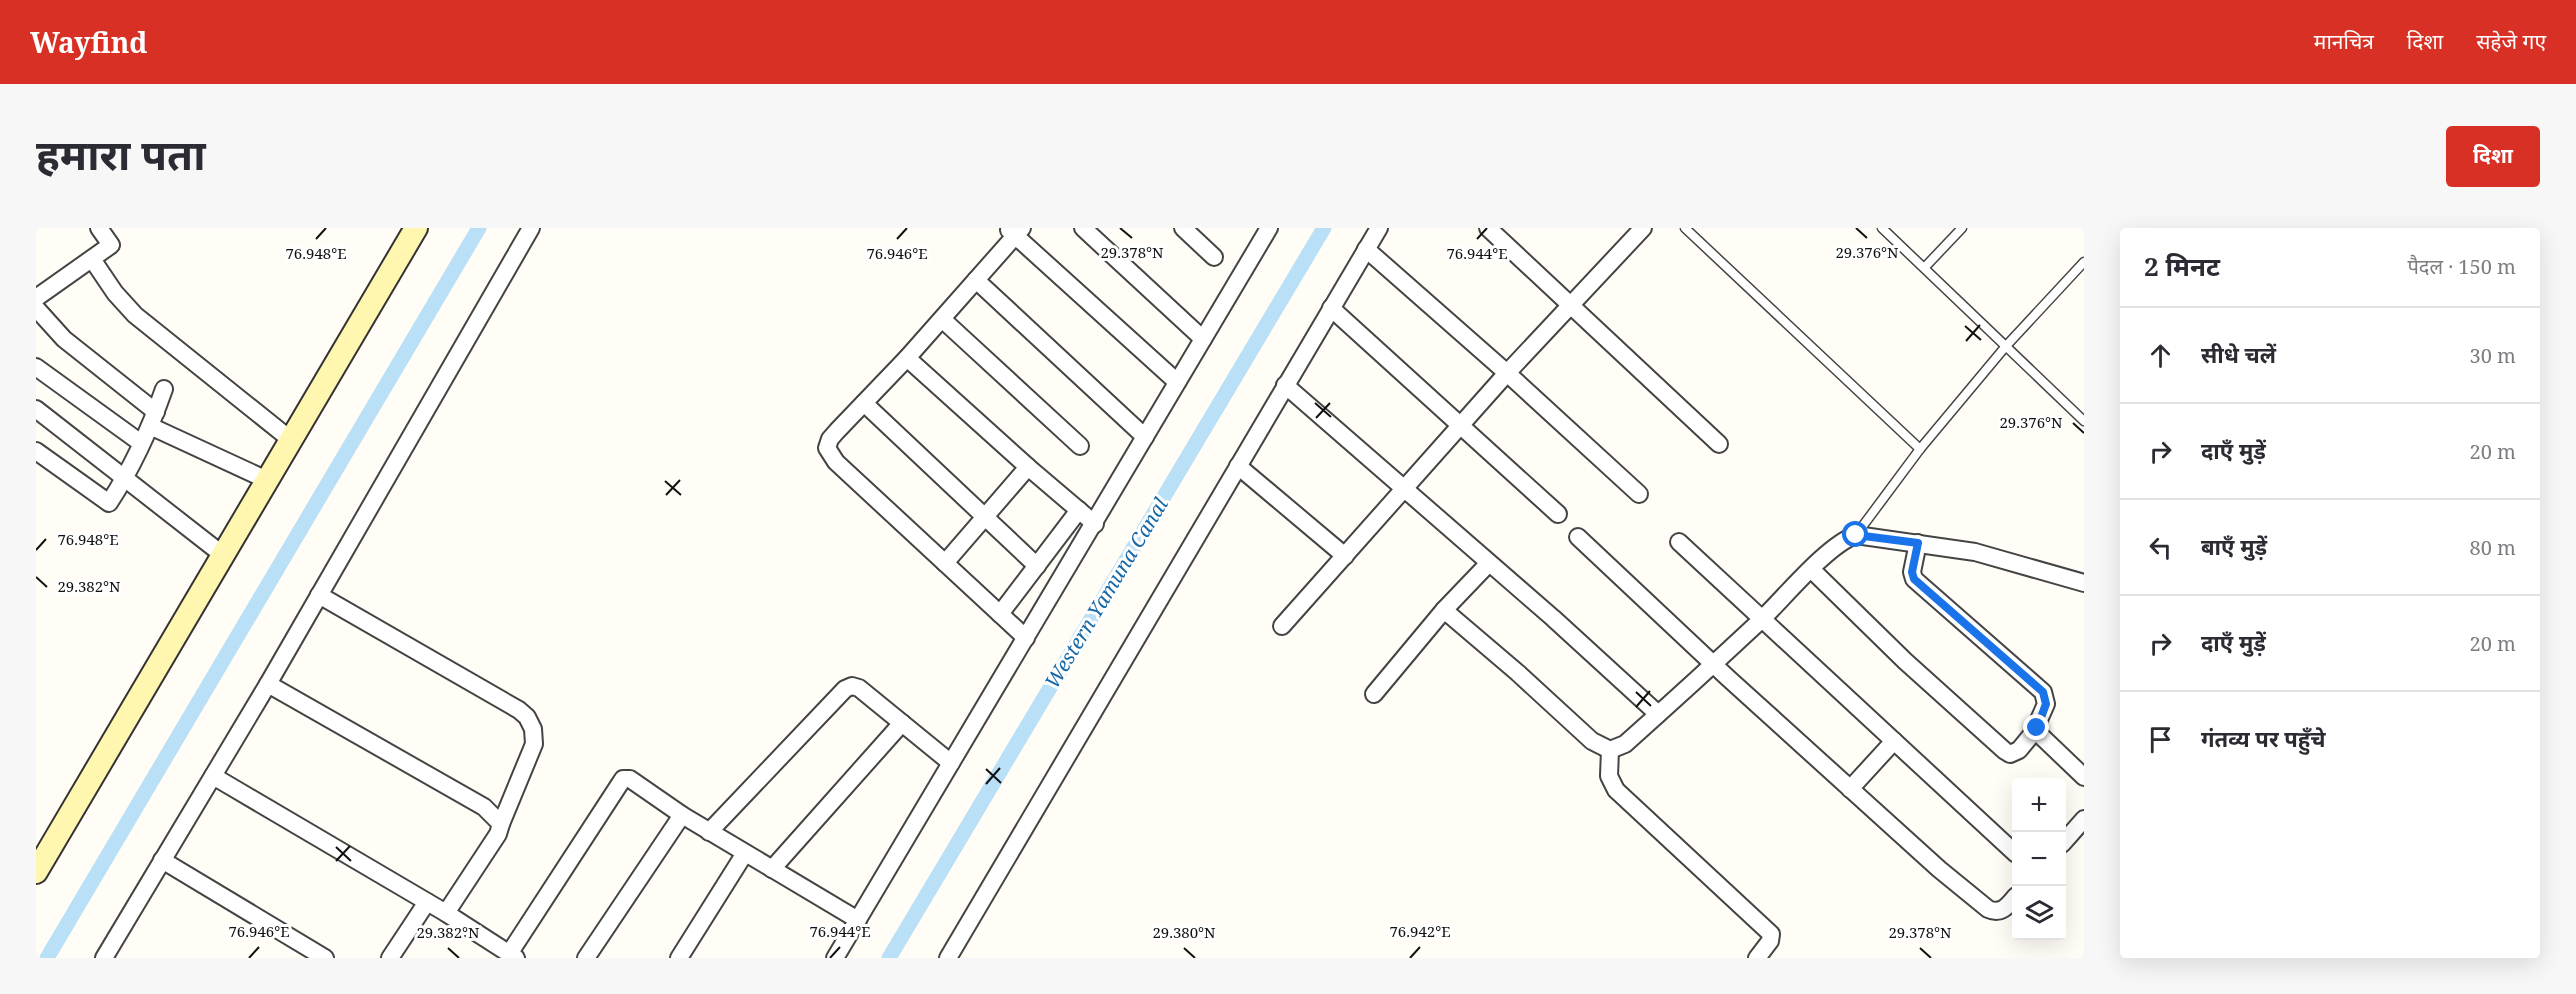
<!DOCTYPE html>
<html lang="hi">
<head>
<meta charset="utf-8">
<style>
  :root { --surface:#fff; --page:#f7f7f7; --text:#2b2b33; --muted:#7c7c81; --line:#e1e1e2; --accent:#d93025 }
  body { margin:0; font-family:"Noto Serif","Noto Sans Devanagari",serif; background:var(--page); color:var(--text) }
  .controls { position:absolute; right:18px; bottom:18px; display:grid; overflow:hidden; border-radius:6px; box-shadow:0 6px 24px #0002 }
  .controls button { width:54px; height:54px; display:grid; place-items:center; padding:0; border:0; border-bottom:2px solid var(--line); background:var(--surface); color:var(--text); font:30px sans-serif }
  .stop { position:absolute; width:18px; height:18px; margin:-14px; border:4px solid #1a73e8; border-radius:50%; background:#fff }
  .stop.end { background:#1a73e8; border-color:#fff; box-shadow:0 2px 6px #0008 }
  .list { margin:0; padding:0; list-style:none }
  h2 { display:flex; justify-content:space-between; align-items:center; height:78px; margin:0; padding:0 24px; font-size:26px }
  h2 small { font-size:20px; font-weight:400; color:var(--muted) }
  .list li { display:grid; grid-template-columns:39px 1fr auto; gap:18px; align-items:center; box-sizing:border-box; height:96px; padding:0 24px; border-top:2px solid var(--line) }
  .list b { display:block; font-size:22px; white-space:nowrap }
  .list em { font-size:20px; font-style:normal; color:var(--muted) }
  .icon { flex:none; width:33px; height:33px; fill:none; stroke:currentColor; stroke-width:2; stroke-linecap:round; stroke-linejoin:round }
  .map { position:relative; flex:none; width:2048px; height:730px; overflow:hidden; border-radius:6px }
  header { display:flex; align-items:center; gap:36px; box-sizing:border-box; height:84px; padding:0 30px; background:var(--accent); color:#fff }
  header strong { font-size:28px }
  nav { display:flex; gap:33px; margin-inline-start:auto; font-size:21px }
  .intro { display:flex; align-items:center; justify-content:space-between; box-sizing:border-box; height:144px; padding:0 36px }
  h1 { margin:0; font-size:42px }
  .button { padding:15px 27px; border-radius:6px; background:var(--accent); color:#fff; font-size:21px; font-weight:700 }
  main { display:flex; gap:36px; padding:0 36px }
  aside { flex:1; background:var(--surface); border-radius:6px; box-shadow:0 6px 24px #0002 }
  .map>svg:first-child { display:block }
</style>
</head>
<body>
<header>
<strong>Wayfind</strong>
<nav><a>मानचित्र</a><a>दिशा</a><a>सहेजे गए</a></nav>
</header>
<div class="intro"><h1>हमारा पता</h1><a class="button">दिशा</a></div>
<main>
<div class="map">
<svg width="2048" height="730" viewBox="0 0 2048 730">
  <rect width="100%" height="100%" fill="#fffdf5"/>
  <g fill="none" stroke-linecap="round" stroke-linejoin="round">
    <g stroke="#b9e0f7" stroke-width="15">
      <polyline points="11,730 443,0"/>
      <polyline points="853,730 1288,0"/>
    </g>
    <defs>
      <g id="lane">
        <polyline points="1649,0 1884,221"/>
        <polyline points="1846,0 2048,193"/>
        <polyline points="1889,39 1926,0"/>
        <polyline points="1820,307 1884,221 1970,118 2048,34"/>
      </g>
      <g id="street">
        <polyline points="986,0 871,130 801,203 794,211 791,220 800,234 990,410"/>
        <polyline points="1047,0 1167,111"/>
        <polyline points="1147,0 1178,29"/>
        <polyline points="1452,0 1683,216"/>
        <polyline points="973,2 1141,154"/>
        <polyline points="1330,21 1471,145 1603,266"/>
        <polyline points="56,31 79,65 99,87 255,212"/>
        <polyline points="940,52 1109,209"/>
        <polyline points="0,70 75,17 63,0"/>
        <polyline points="0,80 28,111 120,184"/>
        <polyline points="1295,80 1522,286"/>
        <polyline points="906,91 1044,218"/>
        <polyline points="871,130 992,239 1059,296"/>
        <polyline points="0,139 105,215"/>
        <polyline points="1249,157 1517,390 1622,486"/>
        <polyline points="828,175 1001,338"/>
        <polyline points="0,181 187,327"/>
        <polyline points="114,198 231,252"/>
        <path d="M0 223 73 275C96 240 114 201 128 161"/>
        <polyline points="1202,238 1309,328"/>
        <path d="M1542 309 1692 450 1903 641 1952 681C1965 687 1972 678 1980 668"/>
        <polyline points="1643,314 1980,626"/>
        <polyline points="1882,315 1876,344 1878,351 2007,464 2010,476 2002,494 2003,506 2048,549"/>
        <polyline points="909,335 992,239"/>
        <polyline points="1775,341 1869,433 1969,523 1974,526 1983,522 2001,500"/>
        <polyline points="283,367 483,482 491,489 497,501 498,516 465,596"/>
        <path d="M1408 382 1482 445 1556 513 1574 522 1589 516C1635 475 1680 434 1725 392 1748 370 1791 317 1820 307L1939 324 2048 355"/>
        <polyline points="964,386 1043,282"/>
        <polyline points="1246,398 1471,145 1607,0"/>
        <polyline points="232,456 448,579 465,596 462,606 410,685"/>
        <polyline points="1338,466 1408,382 1453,335"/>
        <polyline points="1574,522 1573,548 1580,562 1735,706 1734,713 1721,730"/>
        <polyline points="177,548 410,685 480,730"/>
        <polyline points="1814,561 1858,513"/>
        <polyline points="646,587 822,692"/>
        <polyline points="673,604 809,461 816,458 823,460 915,535"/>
        <polyline points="2026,616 2048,591"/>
        <polyline points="126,632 289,730"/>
        <polyline points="736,641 866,495"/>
        <polyline points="473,726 583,557 587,551 594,551 646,587 550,730"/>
        <polyline points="68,730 232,456 495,0"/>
        <polyline points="354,730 391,674"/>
        <polyline points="643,730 709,625"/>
        <polyline points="799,730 1233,0"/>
        <polyline points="912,730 1343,0"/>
      </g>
      <polyline id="secondary" points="0,644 380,0"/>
    </defs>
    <use href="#lane" stroke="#444" stroke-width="11"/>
    <use href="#street" stroke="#444" stroke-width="20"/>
    <use href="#secondary" stroke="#333" stroke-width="26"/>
    <use href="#lane" stroke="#fff" stroke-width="8"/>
    <use href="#street" stroke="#fff" stroke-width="16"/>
    <use href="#secondary" stroke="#fff6b0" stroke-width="22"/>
  </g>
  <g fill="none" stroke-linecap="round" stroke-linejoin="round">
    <polyline stroke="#1a73e8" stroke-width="8" points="1820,307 1882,315 1876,344 1878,351 2007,464 2010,476 2001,500"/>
  </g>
  <path fill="none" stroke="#111" stroke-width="2" d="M1084 0 1096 10M1820 0 1831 10M280 11 290 0M861 11 871 0M1441 11 1451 0M1929 98 1945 112M1930 113 1944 97M1279 175 1295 189M1280 190 1294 175M2037 195 2048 205M629 253 645 267M630 267 644 252M0 322 10 311M0 349 11 359M1600 464 1615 478M1600 479 1614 463M950 541 965 555M950 556 964 540M300 619 315 633M300 633 314 618M412 720 423 730M1148 720 1159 730M1884 720 1895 730M213 730 223 719M794 730 804 719M1374 730 1384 719"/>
  <g text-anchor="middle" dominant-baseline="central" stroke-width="6" stroke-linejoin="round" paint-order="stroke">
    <g font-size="20" font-style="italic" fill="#1768a6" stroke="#fff">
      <text transform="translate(1070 365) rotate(-59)">Western Yamuna Canal</text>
    </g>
  </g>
  <g font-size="15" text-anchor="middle" fill="#111" stroke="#fff" stroke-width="6" stroke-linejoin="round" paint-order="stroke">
    <text x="1096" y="30">29.378°N</text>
    <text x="1831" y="30">29.376°N</text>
    <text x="280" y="31">76.948°E</text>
    <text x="861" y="31">76.946°E</text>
    <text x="1441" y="31">76.944°E</text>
    <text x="1995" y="200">29.376°N</text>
    <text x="52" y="317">76.948°E</text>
    <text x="53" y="364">29.382°N</text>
    <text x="223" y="709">76.946°E</text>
    <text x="804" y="709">76.944°E</text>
    <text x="1384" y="709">76.942°E</text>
    <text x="412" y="710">29.382°N</text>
    <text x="1148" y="710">29.380°N</text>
    <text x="1884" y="710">29.378°N</text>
  </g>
</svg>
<div class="controls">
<button>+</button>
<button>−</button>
<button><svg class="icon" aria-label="layers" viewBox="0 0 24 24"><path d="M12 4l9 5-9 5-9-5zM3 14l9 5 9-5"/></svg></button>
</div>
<div class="stop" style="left:1820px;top:307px"></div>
<div class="stop end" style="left:2001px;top:500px"></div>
</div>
<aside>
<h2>2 मिनट<small>पैदल · 150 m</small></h2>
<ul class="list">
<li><svg class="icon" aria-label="ahead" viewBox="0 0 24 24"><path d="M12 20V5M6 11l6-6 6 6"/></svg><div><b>सीधे चलें</b></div><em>30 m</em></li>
<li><svg class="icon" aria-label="right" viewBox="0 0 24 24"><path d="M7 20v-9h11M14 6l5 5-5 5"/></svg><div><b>दाएँ मुड़ें</b></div><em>20 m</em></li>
<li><svg class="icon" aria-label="left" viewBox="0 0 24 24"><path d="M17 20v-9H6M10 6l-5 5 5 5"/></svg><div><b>बाएँ मुड़ें</b></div><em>80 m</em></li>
<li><svg class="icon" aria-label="right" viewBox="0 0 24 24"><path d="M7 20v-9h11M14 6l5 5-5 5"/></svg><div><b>दाएँ मुड़ें</b></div><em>20 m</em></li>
<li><svg class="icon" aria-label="arrive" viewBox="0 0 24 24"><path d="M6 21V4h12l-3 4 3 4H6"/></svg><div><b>गंतव्य पर पहुँचे</b></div></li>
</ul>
</aside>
</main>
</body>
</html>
